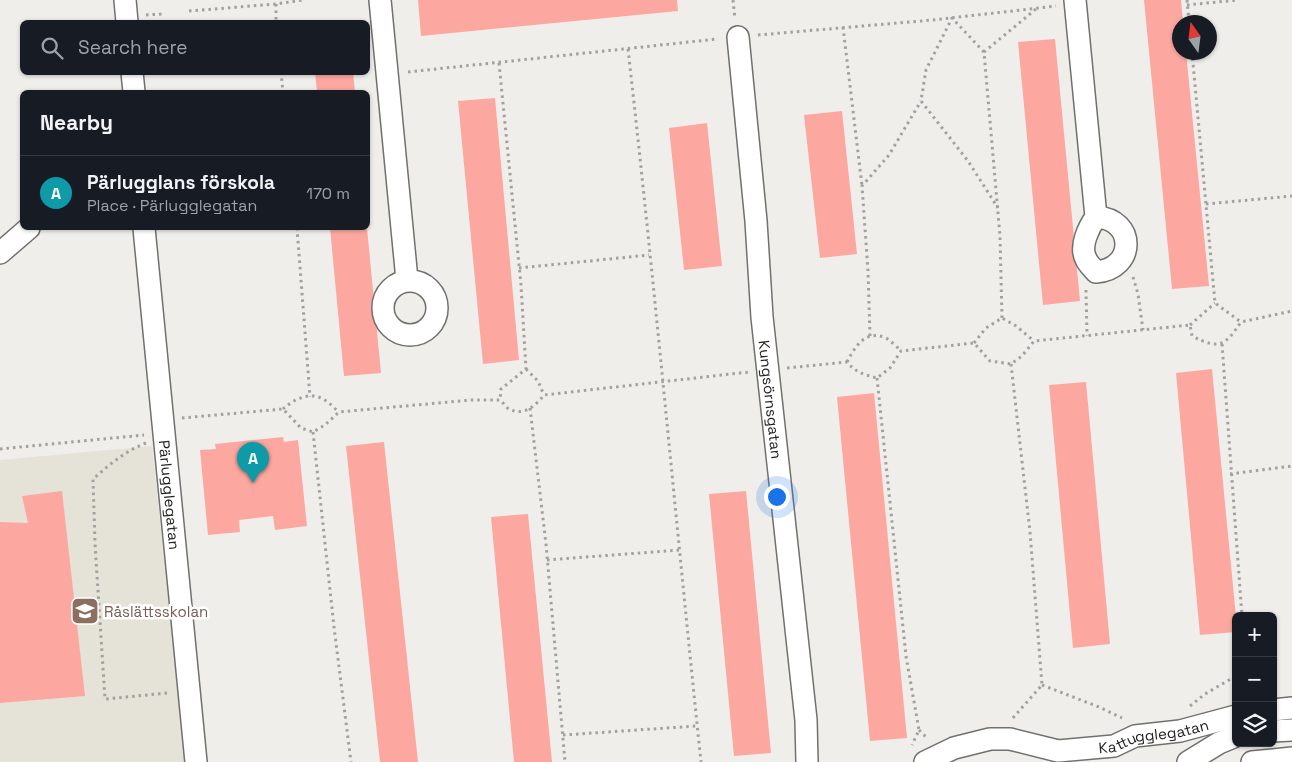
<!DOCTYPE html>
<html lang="en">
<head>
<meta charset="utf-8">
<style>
  :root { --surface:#171b24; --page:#242831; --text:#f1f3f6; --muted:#9ea1a6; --line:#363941; --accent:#d1a495 }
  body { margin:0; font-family:"Space Grotesk",sans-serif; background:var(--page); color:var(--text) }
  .controls { position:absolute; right:15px; bottom:15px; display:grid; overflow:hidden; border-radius:8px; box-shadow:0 1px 4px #0004 }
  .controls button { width:45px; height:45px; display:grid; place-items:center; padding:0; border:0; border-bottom:1px solid var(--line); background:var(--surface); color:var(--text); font:25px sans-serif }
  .compass { position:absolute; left:1172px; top:15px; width:45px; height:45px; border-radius:50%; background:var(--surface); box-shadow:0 1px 4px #0004; rotate:346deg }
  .you { position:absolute; left:776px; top:496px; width:18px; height:18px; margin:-12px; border:4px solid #fff; border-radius:50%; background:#1a73e8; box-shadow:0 0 0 8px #1a73e833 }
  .badge { display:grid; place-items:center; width:32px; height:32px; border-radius:50%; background:var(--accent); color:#fff; font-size:16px; font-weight:700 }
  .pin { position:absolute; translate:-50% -41px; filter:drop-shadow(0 1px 2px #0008) }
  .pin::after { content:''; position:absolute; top:26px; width:18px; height:15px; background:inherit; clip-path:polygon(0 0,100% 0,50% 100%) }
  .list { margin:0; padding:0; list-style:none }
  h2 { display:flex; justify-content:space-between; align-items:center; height:65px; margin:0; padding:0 20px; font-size:21px }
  h2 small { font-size:16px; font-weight:400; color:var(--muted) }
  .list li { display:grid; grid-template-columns:32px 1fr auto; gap:15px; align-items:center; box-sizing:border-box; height:75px; padding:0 20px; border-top:1px solid var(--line) }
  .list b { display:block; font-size:19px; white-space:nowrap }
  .list p { margin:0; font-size:16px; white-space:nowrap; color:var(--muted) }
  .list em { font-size:16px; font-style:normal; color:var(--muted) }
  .icon { flex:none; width:28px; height:28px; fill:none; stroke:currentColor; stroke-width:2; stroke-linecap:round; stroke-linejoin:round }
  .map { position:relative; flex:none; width:1292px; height:762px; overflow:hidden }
  .search { position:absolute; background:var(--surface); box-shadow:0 1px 4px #0004; left:20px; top:20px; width:350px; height:55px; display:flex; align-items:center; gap:12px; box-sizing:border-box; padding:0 18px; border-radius:8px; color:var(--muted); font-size:19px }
  .panel { position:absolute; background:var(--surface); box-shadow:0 1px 4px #0004; left:20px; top:90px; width:350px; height:140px; border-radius:8px }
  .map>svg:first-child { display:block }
</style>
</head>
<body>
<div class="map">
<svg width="1292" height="762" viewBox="0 0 1292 762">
  <rect width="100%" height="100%" fill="#efeeeb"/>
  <polygon fill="#e5e2d8" points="152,446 186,762 0,762 0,460"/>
  <g fill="#fca8a1">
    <polygon points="418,0 677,0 678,11 421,36"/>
    <polygon points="1144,0 1181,0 1183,22 1180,22 1180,52 1186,52 1209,286 1172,289"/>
    <polygon points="1055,39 1080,301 1043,305 1018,42"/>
    <polygon points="315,72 353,72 355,92 317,92"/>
    <polygon points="495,98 519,360 483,364 458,101"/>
    <polygon points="842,111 857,254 820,258 804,115"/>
    <polygon points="707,123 722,266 684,270 669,128"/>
    <polygon points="330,228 367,228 381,373 344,376"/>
    <polygon points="1212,369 1236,617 1236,632 1200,635 1176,373"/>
    <polygon points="1086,382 1110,644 1073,648 1049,385"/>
    <polygon points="874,393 907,738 870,741 837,397"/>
    <polygon points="283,437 284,442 298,440 307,526 275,530 273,516 239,520 240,532 208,535 200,450 216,449 215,444"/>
    <polygon points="384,442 418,762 380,762 346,446"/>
    <polygon points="62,491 85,696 0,703 0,522 28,523 22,496"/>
    <polygon points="746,491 771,753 734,756 709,494"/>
    <polygon points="528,514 552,762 514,762 491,517"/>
  </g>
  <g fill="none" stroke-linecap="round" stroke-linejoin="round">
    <defs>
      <g id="minor">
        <polyline points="125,0 127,22"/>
        <polyline points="380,0 407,280"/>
        <path d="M1075 0 1096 217C1089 227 1079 246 1086 259 1088 264 1093 268 1096 272 1136 269 1136 219 1096 217"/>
        <path id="s1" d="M738 37 756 221 762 317 806 720 807 762"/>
        <polyline points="132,72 134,92"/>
        <path id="s2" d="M144 228 196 762"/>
        <polyline points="0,253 29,228"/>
        <circle cx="410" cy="308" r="27"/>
        <polyline points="1273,710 1292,708"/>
        <polyline points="1273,731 1292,730"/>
        <path id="s3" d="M925 762 954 748 990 739H1010L1058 751 1114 746 1135 736 1180 731 1236 716"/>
        <polyline points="1188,762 1219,743 1236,736"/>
        <polyline points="1252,762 1292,758"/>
      </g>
    </defs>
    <use href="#minor" stroke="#70706d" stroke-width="24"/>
    <g stroke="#a2a19f" stroke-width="3" stroke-dasharray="2.5 4" stroke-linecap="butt">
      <polyline points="733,0 735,19"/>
      <polyline points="1187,0 1189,22"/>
      <polyline points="276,4 276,22"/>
      <polyline points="1187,5 1238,0"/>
      <polyline points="189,11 276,4 303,0"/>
      <polyline points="146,15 163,14"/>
      <polyline points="843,27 862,186"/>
      <polyline points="758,35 933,20 1056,6"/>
      <path d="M628 49C655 287 676 524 701 762"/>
      <polyline points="984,52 952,18 926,70 921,101 968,161 998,208"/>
      <polyline points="1192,52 1215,303 1241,322"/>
      <polyline points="499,63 521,285 526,369 501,389 500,400"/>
      <polyline points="281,72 283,92"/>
      <polyline points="408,72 717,39"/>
      <polyline points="1206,204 1292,196"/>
      <polyline points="297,228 310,397"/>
      <polyline points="519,268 649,255"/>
      <polyline points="1133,277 1138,294 1143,330"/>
      <polyline points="1086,290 1087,336"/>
      <polyline points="1002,318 1000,236 984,52 1036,9"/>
      <polyline points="1190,325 1215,303"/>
      <polyline points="870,336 868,271 862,186 889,155 921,101"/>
      <polyline points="974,343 986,328 1002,318 1016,326 1034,341"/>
      <polyline points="1222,344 1242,616"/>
      <path d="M847 362C855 347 865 329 886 338 891 341 897 347 901 351"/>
      <polyline points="1011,364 1030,532 1042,685 1012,719"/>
      <path d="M787 368 847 362C855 372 865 375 877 378L890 368 901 351 974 343 990 361 1011 364 1022 356 1034 341 1190 325 1192 336C1219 350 1225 346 1241 322L1292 311"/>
      <polyline points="526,369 538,381 544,395"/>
      <polyline points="877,378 906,656 919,730 912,745"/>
      <polyline points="530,408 546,544 565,762"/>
      <path d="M283 409C293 400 309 391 323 399 329 402 334 408 339 412"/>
      <path d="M182 418 283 409 301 428 313 432 325 425 339 412 471 400H500C503 402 506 408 509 409 524 417 536 405 544 395L749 372"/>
      <polyline points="313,432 334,627 351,762"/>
      <path d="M146 443C125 451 109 465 93 479L95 544 105 699 168 693"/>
      <polyline points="0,449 144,435"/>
      <polyline points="1230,474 1292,466"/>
      <polyline points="547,560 679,550"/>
      <polyline points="1042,685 1099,707 1122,718"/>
      <polyline points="1190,706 1205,694 1236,676"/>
      <polyline points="919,730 927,738"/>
      <polyline points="563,735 697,726"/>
    </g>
    <use href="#minor" stroke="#fff" stroke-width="21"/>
  </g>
  <defs>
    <symbol id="school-square" viewBox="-11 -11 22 22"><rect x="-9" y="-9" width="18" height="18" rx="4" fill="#8d6e63" stroke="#fff"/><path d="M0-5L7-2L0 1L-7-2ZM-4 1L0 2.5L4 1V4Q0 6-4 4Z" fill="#fff"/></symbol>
  </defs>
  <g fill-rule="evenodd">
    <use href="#school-square" x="69" y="595" width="32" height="32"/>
  </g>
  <g text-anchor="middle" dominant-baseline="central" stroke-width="5" stroke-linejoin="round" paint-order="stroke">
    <g font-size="15" fill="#222221" stroke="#fff">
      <text stroke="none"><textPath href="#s1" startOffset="364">Kungsörnsgatan</textPath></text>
      <text stroke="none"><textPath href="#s2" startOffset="268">Pärlugglegatan</textPath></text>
      <text stroke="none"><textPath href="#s3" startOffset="236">Kattugglegatan</textPath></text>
    </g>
    <g font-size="15" fill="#785e54" stroke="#fff" text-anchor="start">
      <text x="104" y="611">Råslättsskolan</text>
    </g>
  </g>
</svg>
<div class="controls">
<button>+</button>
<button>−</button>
<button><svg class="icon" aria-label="layers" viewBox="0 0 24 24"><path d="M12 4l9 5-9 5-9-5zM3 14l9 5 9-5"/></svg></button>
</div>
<svg class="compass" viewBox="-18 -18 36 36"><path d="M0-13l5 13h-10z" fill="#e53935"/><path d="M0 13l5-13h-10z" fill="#9ea1a6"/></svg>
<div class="you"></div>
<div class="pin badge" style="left:253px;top:483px;background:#0f9aa8">A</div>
<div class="search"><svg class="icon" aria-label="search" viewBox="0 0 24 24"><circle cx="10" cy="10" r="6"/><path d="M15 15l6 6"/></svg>Search here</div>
<section class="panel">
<h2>Nearby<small></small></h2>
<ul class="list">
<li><span class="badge" style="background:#0f9aa8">A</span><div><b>Pärlugglans förskola</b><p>Place · Pärlugglegatan</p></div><em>170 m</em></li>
</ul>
</section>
</div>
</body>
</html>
